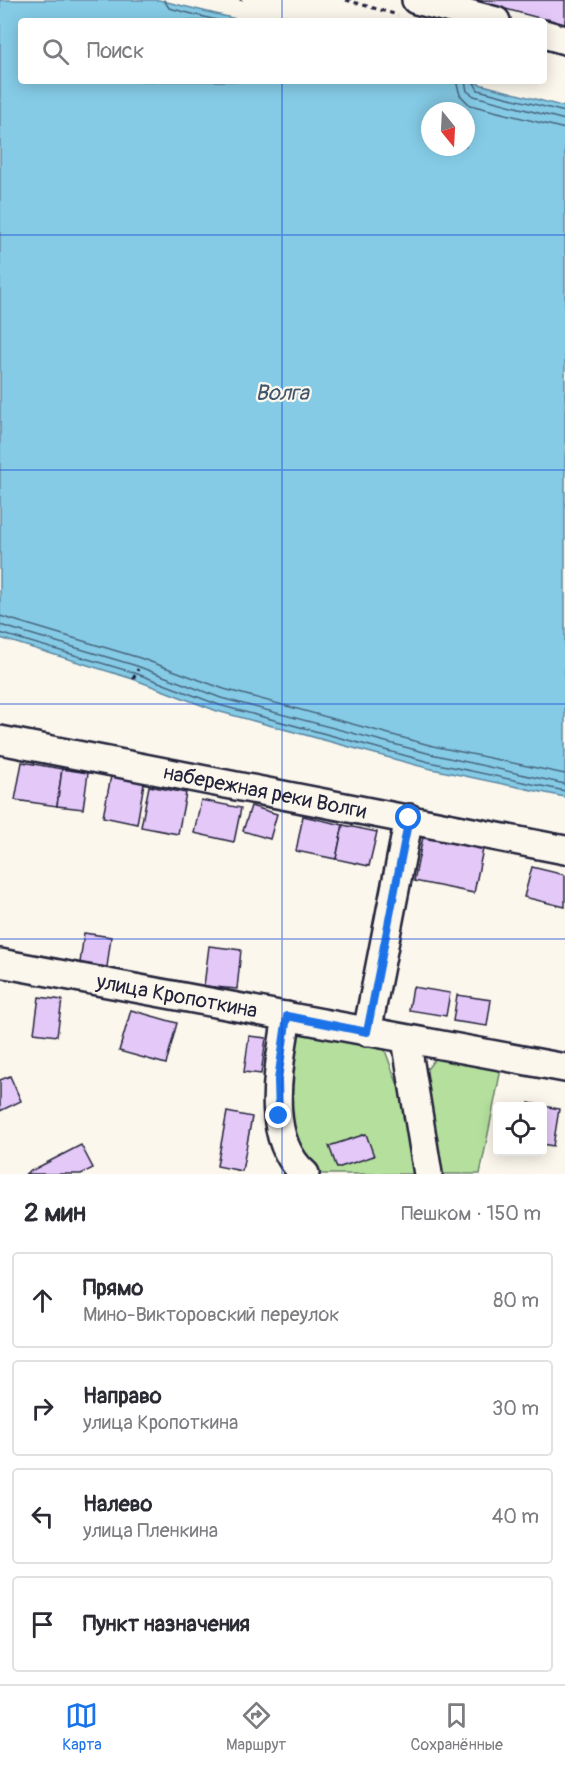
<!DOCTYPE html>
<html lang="ru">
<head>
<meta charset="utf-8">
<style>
  :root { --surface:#fff; --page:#f2f2f3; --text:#2b2b33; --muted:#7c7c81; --line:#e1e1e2; --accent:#1a73e8 }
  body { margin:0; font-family:Pangolin,sans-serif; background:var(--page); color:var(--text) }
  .controls { position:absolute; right:18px; bottom:18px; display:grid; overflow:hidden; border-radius:6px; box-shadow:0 3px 15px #0003 }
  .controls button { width:54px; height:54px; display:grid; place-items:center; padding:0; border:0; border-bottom:2px solid var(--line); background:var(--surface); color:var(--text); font:30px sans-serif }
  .compass { position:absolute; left:421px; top:102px; width:54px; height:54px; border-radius:50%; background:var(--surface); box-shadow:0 3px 15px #0003; rotate:162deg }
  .stop { position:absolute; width:18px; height:18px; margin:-14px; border:4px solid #1a73e8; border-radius:50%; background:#fff }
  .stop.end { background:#1a73e8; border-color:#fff; box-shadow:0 2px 6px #0008 }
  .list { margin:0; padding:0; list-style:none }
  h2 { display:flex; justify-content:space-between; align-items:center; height:78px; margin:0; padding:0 24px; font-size:26px }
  h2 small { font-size:20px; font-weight:400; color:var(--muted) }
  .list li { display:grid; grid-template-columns:39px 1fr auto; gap:18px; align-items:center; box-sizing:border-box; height:96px; margin:0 12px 12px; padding:0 12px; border:2px solid var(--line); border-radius:6px }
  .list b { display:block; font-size:22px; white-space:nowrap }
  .list p { margin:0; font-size:20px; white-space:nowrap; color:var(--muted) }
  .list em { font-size:20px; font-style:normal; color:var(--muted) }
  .icon { flex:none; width:33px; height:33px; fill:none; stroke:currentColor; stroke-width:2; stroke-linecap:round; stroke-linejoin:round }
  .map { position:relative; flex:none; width:565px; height:1174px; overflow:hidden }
  .search { position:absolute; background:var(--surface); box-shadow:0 3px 15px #0003; left:18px; right:18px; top:18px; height:66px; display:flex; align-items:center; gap:15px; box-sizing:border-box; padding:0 21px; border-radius:6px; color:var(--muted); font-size:22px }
  .sheet { height:510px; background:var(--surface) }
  nav { display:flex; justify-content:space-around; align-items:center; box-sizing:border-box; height:84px; border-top:2px solid var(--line); background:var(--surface); font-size:16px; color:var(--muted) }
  nav a { display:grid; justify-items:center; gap:3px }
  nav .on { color:var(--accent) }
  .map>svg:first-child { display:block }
</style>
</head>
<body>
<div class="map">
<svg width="565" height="1174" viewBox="0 0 565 1174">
  <rect width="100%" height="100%" fill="#fbf7ec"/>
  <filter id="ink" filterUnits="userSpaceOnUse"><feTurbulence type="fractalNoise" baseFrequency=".0167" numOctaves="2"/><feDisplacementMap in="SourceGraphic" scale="12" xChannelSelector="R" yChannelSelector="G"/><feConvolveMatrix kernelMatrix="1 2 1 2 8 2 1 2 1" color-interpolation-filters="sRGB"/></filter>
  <g filter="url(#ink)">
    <g fill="#b4df9c" stroke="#6b806c" stroke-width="1.5">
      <polygon points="297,1022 383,1045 413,1126 420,1174 322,1174 316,1170 290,1135 284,1101"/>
      <polygon points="441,1051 501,1069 480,1174 436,1174 424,1073"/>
    </g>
    <path fill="#85cbe6" stroke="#5d87a2" stroke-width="1.5" fill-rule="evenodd" d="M0 0H159L244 21H21V81H468L565 107V797L427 768 217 711 133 679 0 638ZM430 111H466V147H430Z"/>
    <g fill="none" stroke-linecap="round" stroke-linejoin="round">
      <g stroke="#4a667f" stroke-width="1.5">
        <polyline points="164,0 169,8 220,21"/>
        <polyline points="456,81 460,95 470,105 565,129"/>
        <polyline points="465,81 467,91 474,96 565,120"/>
        <polyline points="473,81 478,90 565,112"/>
        <polyline points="0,616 140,658 224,689 433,746 565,774"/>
        <polyline points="0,625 137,666 221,698 431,754 565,784"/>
        <polyline points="0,633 135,673 219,705 429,762 565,791"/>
      </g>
    </g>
    <g fill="#e3c8f8" stroke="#22223b" stroke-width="1.5">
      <polygon points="472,0 565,0 565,25"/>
      <polygon points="22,762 62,769 57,806 15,800"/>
      <polygon points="62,769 88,773 83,809 57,806"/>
      <polygon points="112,771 145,777 137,824 103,817"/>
      <polygon points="149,786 186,793 178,834 141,827"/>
      <polygon points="201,800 241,808 234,842 194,833"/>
      <polygon points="251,806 277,814 270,839 243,831"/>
      <polygon points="303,816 343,825 336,859 296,851"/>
      <polygon points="343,825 377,832 369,866 336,859"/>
      <polygon points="423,837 483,849 474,893 414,881"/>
      <polygon points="532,867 565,875 565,907 524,897"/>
      <polygon points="84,933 111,937 107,967 80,963"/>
      <polygon points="209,946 241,950 237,989 204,986"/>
      <polygon points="413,987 450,993 446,1016 409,1010"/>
      <polygon points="457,995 491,1000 487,1026 453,1021"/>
      <polygon points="39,997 62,1000 57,1036 34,1033"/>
      <polygon points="131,1010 177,1023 166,1064 119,1051"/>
      <polygon points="249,1036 266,1038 261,1074 244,1072"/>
      <polygon points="10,1076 21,1101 0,1111 0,1080"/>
      <polygon points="529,1103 559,1109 553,1146 542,1144 542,1106 529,1106"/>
      <polygon points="227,1112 252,1117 242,1171 217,1166"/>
      <polygon points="366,1134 374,1156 337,1168 329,1146"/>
      <polygon points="81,1145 93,1168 81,1174 25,1174"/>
    </g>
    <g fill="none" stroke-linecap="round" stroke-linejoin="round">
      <defs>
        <g id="minor">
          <polyline points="416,0 496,21"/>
          <polyline points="544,34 565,40"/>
          <path id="s1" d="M0 740 565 850"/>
          <path id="s2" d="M0 963 565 1068"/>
          <path d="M287 1016C280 1064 262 1137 305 1174"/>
          <polyline points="367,1032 409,818"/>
          <polyline points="406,1039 428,1174"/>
        </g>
      </defs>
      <use href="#minor" stroke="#22223b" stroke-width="32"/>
      <g stroke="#22223b" stroke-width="3" stroke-dasharray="4.5 4.5" stroke-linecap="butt">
        <polyline points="346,0 398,15"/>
        <polyline points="241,1 241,0"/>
        <polyline points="133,679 138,669"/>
      </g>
      <use href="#minor" stroke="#fbf7ec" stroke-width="27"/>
    </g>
  </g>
  <g fill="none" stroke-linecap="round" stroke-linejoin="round" filter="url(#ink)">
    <polyline stroke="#1a73e8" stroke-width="8" points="279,1116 278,1080 287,1016 367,1032 409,818"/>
  </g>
  <path fill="none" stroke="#1d4ed8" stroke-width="1.5" stroke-opacity="0.55" d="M282 0V21M282 81V1174M0 235H565M0 470H565M0 704H565M0 939H565"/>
  <g text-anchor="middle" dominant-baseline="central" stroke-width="4.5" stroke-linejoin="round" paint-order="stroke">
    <g font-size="21" fill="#22223b" stroke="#fbf7ec">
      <text stroke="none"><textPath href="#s1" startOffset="270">набережная реки Волги</textPath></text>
      <text stroke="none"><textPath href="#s2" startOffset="180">улица Кропоткина</textPath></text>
    </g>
    <g font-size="22" font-style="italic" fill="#40556e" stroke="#fbf7ec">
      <text x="282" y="393">Волга</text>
    </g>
  </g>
</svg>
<div class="controls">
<button><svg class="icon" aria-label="locate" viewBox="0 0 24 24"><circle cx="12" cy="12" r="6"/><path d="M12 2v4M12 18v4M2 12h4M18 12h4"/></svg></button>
</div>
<svg class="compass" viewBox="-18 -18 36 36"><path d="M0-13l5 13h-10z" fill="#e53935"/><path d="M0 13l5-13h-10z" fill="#7c7c81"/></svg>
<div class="stop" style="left:409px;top:818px"></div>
<div class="stop end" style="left:279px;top:1116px"></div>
<div class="search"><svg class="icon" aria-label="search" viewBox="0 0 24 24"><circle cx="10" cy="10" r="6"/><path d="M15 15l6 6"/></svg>Поиск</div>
</div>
<section class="sheet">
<h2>2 мин<small>Пешком · 150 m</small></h2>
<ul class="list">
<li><svg class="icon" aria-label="ahead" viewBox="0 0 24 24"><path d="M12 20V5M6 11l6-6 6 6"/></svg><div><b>Прямо</b><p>Мино-Викторовский переулок</p></div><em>80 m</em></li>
<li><svg class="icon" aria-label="right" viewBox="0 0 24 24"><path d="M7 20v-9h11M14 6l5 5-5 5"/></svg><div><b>Направо</b><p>улица Кропоткина</p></div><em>30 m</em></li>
<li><svg class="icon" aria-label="left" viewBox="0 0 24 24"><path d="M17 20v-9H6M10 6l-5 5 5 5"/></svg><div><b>Налево</b><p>улица Пленкина</p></div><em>40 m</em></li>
<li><svg class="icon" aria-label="arrive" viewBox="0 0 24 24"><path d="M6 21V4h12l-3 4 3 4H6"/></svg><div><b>Пункт назначения</b></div></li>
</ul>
</section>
<nav>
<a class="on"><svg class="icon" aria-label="map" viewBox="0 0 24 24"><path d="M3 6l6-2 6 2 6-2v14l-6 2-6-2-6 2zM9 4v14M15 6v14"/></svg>Карта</a>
<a><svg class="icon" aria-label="directions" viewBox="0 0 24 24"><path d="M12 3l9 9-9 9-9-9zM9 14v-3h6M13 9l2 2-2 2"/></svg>Маршрут</a>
<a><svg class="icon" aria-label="saved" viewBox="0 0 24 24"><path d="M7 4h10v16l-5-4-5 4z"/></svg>Сохранённые</a>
</nav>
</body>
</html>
